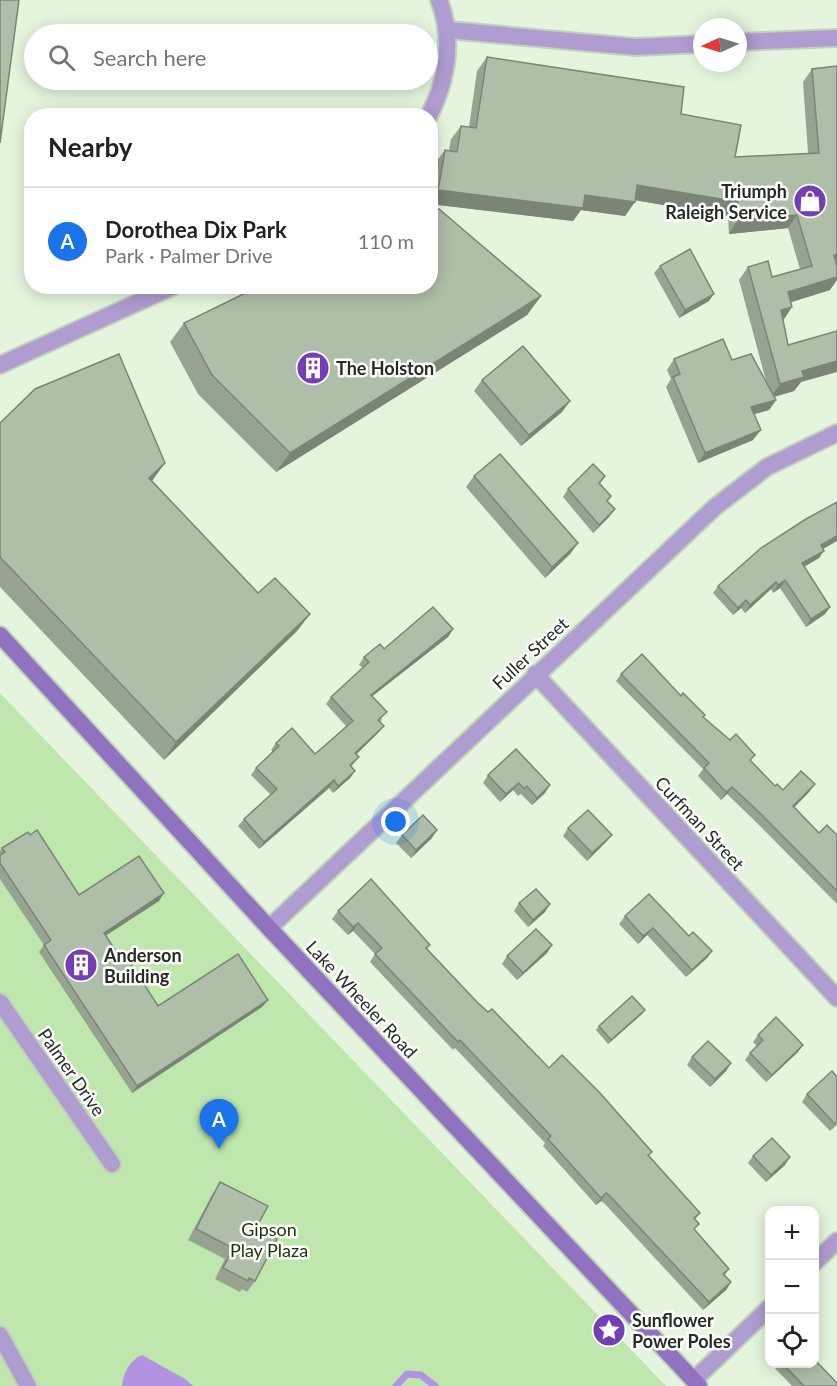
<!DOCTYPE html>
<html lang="en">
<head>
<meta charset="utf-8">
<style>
  :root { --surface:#fff; --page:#f2f2f2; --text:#222; --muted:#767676; --line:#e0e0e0; --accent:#1a73e8 }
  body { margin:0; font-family:Lato,sans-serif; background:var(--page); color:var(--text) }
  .controls { position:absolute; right:18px; bottom:18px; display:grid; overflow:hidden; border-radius:12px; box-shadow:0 3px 15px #0003 }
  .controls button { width:54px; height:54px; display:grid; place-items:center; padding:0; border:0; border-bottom:2px solid var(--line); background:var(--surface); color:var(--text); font:30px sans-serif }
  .compass { position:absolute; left:693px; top:18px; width:54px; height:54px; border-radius:50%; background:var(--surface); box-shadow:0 3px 15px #0003; rotate:266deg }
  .you { position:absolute; left:396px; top:822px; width:21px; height:21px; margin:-15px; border:4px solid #fff; border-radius:50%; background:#1a73e8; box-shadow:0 0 0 9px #1a73e833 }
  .badge { display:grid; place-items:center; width:39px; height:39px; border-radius:50%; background:var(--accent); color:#fff; font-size:20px; font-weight:700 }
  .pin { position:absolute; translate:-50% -50px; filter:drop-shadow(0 2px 3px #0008) }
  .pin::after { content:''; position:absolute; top:32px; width:21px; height:18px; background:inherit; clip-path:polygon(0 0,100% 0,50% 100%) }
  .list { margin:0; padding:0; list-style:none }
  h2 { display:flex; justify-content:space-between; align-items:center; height:78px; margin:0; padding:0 24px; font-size:26px }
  h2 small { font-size:20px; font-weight:400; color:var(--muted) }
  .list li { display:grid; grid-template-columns:39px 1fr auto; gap:18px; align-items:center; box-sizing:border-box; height:108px; padding:0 24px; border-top:2px solid var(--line) }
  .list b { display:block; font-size:22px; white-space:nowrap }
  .list p { margin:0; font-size:20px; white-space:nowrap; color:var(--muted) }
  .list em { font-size:20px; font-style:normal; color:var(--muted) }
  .icon { flex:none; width:33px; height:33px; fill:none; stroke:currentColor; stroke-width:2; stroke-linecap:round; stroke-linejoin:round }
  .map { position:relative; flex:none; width:837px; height:1386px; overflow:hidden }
  .search { position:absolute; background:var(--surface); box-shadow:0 3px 15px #0003; left:24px; top:24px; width:414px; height:66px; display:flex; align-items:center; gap:15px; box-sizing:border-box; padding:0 21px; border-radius:33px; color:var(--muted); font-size:22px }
  .panel { position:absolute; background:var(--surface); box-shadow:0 3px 15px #0003; left:24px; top:108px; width:414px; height:186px; border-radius:24px }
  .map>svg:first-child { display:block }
</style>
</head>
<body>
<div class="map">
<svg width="837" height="1386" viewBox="0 0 837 1386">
  <rect width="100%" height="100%" fill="#e5f5dd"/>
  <polygon fill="#bfe6ac" points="0,693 666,1386 0,1386"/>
  <path fill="#b094e1" d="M142 1355 185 1379 193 1386H122C123 1373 130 1360 142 1355Z"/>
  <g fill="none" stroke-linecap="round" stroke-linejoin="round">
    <polyline stroke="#b094e1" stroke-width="7" points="396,1386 407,1374 421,1375 435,1386"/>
    <defs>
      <polyline id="pedestrian" points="0,1335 28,1386"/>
      <g id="minor">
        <polyline points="448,30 636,47 702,44"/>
        <polyline points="738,42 837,38"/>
        <path d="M429 116C448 78 454 40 439 0"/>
        <polyline points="0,365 174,286"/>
        <polyline points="535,674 837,998"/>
        <polyline points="269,928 715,507 767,467 837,433"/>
        <polyline points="0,1002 112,1164"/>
        <polyline points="814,1263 837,1241"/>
        <polyline points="694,1380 770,1307"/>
      </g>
      <polyline id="secondary" points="0,635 269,928 699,1386"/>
    </defs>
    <use href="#pedestrian" stroke="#c3d1bc" stroke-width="20"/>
    <use href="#minor" stroke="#c3d1bc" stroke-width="20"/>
    <use href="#secondary" stroke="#c3d1bc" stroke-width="20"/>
    <use href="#pedestrian" stroke="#af9cd1" stroke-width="16"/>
    <use href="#minor" stroke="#af9cd1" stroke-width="16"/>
    <use href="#secondary" stroke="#9073c0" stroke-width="16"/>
  </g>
  <g fill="#96a390">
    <polygon points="487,57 681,114 735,157 808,153 803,82 812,69 830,290 791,302 783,321 788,345 801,382 794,391 774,397 776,400 769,410 754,414 753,440 698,463 666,387 671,379 667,370 674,359 732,360 766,381 739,280 748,267 772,277 800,269 788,228 729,234 728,216 635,200 625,216 581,210 573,221 430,204 430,194 435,163 445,150 449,150 451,139 461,126 469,127 477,71"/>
    <polygon points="660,266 709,301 679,318 654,273"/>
    <polygon points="275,288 541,296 527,315 276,472 198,394 170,342 184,323"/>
    <polygon points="482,380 570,401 562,412 521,446 474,391"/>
    <polygon points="0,423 152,481 258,593 310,614 297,631 164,760 0,587"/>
    <polygon points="474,476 578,543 570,554 545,578 466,487"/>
    <polygon points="605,476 600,484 611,496 607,501 615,509 609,517 593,533 563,497 568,489"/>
    <polygon points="823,549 819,558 804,567 830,607 825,614 806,627 780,588 773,593 771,589 745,613 741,608 733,615 713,593 718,586"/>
    <polygon points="453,629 448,637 372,696 382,720 380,722 384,726 378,733 357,754 359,757 351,767 355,771 350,778 333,793 329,788 259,849 238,826 244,819 271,795 251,775 256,768 273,752 271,750 276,743 315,754 346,726 326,704 331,697 363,668 359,665 364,657 384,649"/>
    <polygon points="621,674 681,696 751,761 775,786 783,790 815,784 809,792 794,807 819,833 837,835 837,904 756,822 727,794 721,800 698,776 703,769 616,681"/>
    <polygon points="516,749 545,793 532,805 521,794 518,796 513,790 500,802 483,783 488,775"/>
    <polygon points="568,828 612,835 606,842 587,861 563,836"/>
    <polygon points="402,835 432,838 411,858 396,843"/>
    <polygon points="2,848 79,895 159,901 106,935 124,964 158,1006 268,1000 262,1007 132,1093 39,952 44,945 0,879 0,851"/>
    <polygon points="519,903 545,912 528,927 514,911"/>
    <polygon points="338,911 430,945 427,949 477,1002 549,1068 652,1152 649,1156 700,1213 695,1220 695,1230 729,1269 725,1275 731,1282 726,1290 703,1310 604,1203 601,1201 596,1205 543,1146 545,1143 455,1048 453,1050 370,962 375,954 353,931 348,935 332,919"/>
    <polygon points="625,916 689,936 712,951 707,958 686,977 647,935 638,944 619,924"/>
    <polygon points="552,945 547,953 517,980 502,964 507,956"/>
    <polygon points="645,1010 642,1014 608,1044 596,1030 599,1026"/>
    <polygon points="758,1035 798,1052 766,1082 745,1060 750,1053 757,1046 753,1042"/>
    <polygon points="692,1057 731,1063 726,1071 710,1087 687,1065"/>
    <polygon points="807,1094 837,1125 830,1131 802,1102"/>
    <polygon points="753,1156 785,1165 766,1182 748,1163"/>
    <polygon points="220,1182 256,1228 255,1281 247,1292 242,1289 240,1292 215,1279 225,1259 188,1240 213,1193"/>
    <polygon points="773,1364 814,1364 837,1386 792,1386 772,1365"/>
  </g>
  <g fill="#7a8576">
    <polygon points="637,185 738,202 728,216 628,199"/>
    <polygon points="438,190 585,195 635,202 625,216 581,210 573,221 430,204 430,202"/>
    <polygon points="797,215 788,228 729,234 738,220"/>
    <polygon points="834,255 837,255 837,266"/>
    <polygon points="837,277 837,280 830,290 779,306 788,292"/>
    <polygon points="714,294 709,301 679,318 685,310"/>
    <polygon points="541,296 527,315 276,472 290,453"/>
    <polygon points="792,307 783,321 781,310"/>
    <polygon points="837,361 837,372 801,382 794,391 770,398 780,384 802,371"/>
    <polygon points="776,400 769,410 744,417 751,407"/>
    <polygon points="570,401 562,412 521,446 529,435"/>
    <polygon points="761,430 753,440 698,463 705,453"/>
    <polygon points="165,463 152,481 136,496 149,478"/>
    <polygon points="615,509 609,517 593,533 599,525"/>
    <polygon points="837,536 837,541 816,553 821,545"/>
    <polygon points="578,543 570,554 545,578 552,567"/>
    <polygon points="824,551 819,558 796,571 802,563"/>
    <polygon points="785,580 780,588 773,593 778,585"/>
    <polygon points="776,582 771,589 745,613 750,605"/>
    <polygon points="746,600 741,608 733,615 738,608"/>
    <polygon points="830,607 825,614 806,627 811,619"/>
    <polygon points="310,614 297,631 164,760 176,742"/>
    <polygon points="453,629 448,637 365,702 371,695"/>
    <polygon points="384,726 378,733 350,760 355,753"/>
    <polygon points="355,771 350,778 333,793 338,786"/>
    <polygon points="334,780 329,788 259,849 264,842"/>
    <polygon points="519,783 513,790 500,802 506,794"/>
    <polygon points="815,784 809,792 788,814 793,806"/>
    <polygon points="550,785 545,793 532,805 537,798"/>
    <polygon points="732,787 727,794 721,800 726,792"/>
    <polygon points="437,830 432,838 411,858 416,850"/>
    <polygon points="612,835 606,842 587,861 592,853"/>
    <polygon points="164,893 159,901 99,940 104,933"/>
    <polygon points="550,904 545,912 528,927 533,920"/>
    <polygon points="358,923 353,931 348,935 353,927"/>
    <polygon points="653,928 647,935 638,944 643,936"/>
    <polygon points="552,945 547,953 517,980 523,973"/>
    <polygon points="712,951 707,958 686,977 692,970"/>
    <polygon points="268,1000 262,1007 132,1093 137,1086"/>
    <polygon points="645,1010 642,1014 608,1044 611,1040"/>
    <polygon points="803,1045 798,1052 766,1082 772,1075"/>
    <polygon points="731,1063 726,1071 710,1087 715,1079"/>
    <polygon points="790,1157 785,1165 766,1182 771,1175"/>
    <polygon points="606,1193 601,1201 596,1205 601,1198"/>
    <polygon points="731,1282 726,1290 703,1310 709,1302"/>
  </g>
  <g fill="#afbea8" stroke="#7a8576" stroke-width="1.5">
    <polygon points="0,0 19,0 0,143"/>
    <polygon points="487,57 684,87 681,114 741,125 735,157 819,153 812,69 837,66 837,255 834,255 837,267 837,277 788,292 792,307 781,310 788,345 837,331 837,361 802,371 804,377 780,384 748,267 768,261 772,277 812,266 797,215 738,220 738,202 637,185 635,202 585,195 583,208 438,190 445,150 457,152 461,126 476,128"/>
    <polygon points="439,209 541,296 290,453 212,375 184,323 260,286 274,286 275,288 279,286 430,286 430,213"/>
    <polygon points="690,249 714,294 685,310 660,266"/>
    <polygon points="723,339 732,360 751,354 776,400 751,407 761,430 705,453 673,377 680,374 674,359"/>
    <polygon points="523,346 570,401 529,435 482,380"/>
    <polygon points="119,354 165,463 149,478 258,593 275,578 310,614 176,742 0,557 0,423 35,389"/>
    <polygon points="500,454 578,543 552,567 474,476"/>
    <polygon points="593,464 605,476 599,483 611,496 607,501 615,509 599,525 568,489"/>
    <polygon points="837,502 837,536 821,545 824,551 802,563 830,607 811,619 785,580 778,585 776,582 750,605 746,600 738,608 718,586 761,548 806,519"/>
    <polygon points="433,607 453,629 371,695 387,712 378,720 384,726 355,753 359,757 350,765 355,771 338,786 334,780 264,842 244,819 277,789 256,768 279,746 276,743 292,728 315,754 353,721 331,697 369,662 364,657 380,644 384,649"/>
    <polygon points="642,654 681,696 683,693 705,715 703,717 730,740 736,734 755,755 750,760 775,786 777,784 783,790 801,771 815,784 793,806 819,833 827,825 837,835 837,891 761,814 732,787 726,792 704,768 709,763 621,674"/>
    <polygon points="516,749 550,785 537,798 527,786 524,789 519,783 506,794 488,775"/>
    <polygon points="588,810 612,835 592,853 568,828"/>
    <polygon points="423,815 437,830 416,850 402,835"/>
    <polygon points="37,830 79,895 139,856 164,893 104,933 124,964 129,961 158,1006 238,954 268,1000 137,1086 44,945 51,940 0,863 0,855 5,852 2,848 28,832 30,835"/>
    <polygon points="371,879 430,945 426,948 477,1002 488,1012 492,1009 549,1068 562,1055 600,1093 652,1152 648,1155 700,1213 694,1218 699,1224 694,1229 729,1269 723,1274 731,1282 709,1302 609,1195 606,1193 601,1198 548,1139 551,1136 460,1040 458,1042 375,954 382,948 358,923 353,927 338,911"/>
    <polygon points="536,889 550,904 533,920 519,903"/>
    <polygon points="649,894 689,936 693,932 712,951 692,970 653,928 643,936 625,916"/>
    <polygon points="536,929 552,945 523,973 507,956"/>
    <polygon points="632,996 645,1010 611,1040 599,1026"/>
    <polygon points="776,1017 803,1045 772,1075 750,1053 763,1040 758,1035"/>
    <polygon points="708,1041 731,1063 715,1079 692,1057"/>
    <polygon points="832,1071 837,1077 837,1122 835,1124 807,1094"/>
    <polygon points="772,1138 790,1157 771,1175 753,1156"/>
    <polygon points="220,1182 268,1206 256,1228 277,1239 255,1281 249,1278 248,1281 223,1268 233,1248 196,1229"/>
    <polygon points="814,1359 837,1383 837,1386 804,1386 783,1364 814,1364"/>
  </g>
  <defs>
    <symbol id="shop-disc" viewBox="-11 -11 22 22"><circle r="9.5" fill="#743eb5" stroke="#fff"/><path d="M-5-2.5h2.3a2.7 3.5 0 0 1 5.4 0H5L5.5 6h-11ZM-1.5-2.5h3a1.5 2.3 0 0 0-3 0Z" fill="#fff"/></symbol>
    <symbol id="building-disc" viewBox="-11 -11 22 22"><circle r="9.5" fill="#743eb5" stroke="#fff"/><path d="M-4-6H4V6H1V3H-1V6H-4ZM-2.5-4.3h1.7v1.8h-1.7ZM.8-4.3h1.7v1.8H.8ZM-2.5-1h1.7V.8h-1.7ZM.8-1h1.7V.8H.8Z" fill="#fff"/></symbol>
    <symbol id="sight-disc" viewBox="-11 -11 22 22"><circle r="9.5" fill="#743eb5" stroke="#fff"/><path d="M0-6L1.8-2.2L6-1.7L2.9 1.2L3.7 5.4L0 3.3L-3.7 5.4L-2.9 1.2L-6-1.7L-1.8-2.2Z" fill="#fff"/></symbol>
  </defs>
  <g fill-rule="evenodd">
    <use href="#shop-disc" x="791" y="182" width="38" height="38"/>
    <use href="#building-disc" x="294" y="349" width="38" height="38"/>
    <use href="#building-disc" x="62" y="946" width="38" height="38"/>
    <use href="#sight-disc" x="590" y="1311" width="38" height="38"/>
  </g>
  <g text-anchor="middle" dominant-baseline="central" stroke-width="5" stroke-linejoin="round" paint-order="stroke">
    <g font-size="18" font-weight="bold" fill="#262c23" stroke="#fff" text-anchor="start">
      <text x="787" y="191" text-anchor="end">Triumph<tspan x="787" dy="21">Raleigh Service</tspan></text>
      <text x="336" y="368">The Holston</text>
      <text x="104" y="955">Anderson<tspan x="104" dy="21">Building</tspan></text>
      <text x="632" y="1320">Sunflower<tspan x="632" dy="21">Power Poles</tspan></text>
    </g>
    <g font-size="18" fill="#262c23" stroke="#fff">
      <text transform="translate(530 653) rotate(-43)">Fuller Street</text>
      <text transform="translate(700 823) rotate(47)">Curfman Street</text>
      <text transform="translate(362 999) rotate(47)">Lake Wheeler Road</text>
      <text transform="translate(72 1072) rotate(55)">Palmer Drive</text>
    </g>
    <g font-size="18" fill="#173501" stroke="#fff">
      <text x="269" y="1229">Gipson<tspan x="269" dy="21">Play Plaza</tspan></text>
    </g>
  </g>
</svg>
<div class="controls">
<button>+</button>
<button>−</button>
<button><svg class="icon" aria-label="locate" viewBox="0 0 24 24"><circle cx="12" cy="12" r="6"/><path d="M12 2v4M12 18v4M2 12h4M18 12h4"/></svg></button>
</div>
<svg class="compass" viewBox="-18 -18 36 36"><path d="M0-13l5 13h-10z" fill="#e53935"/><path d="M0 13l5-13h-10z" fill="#767676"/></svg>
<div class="you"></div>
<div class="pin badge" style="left:219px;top:1149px">A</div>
<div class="search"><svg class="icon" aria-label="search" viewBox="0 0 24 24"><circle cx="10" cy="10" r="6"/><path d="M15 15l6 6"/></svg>Search here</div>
<section class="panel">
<h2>Nearby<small></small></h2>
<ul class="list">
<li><span class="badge">A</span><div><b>Dorothea Dix Park</b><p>Park · Palmer Drive</p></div><em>110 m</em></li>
</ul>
</section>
</div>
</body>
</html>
